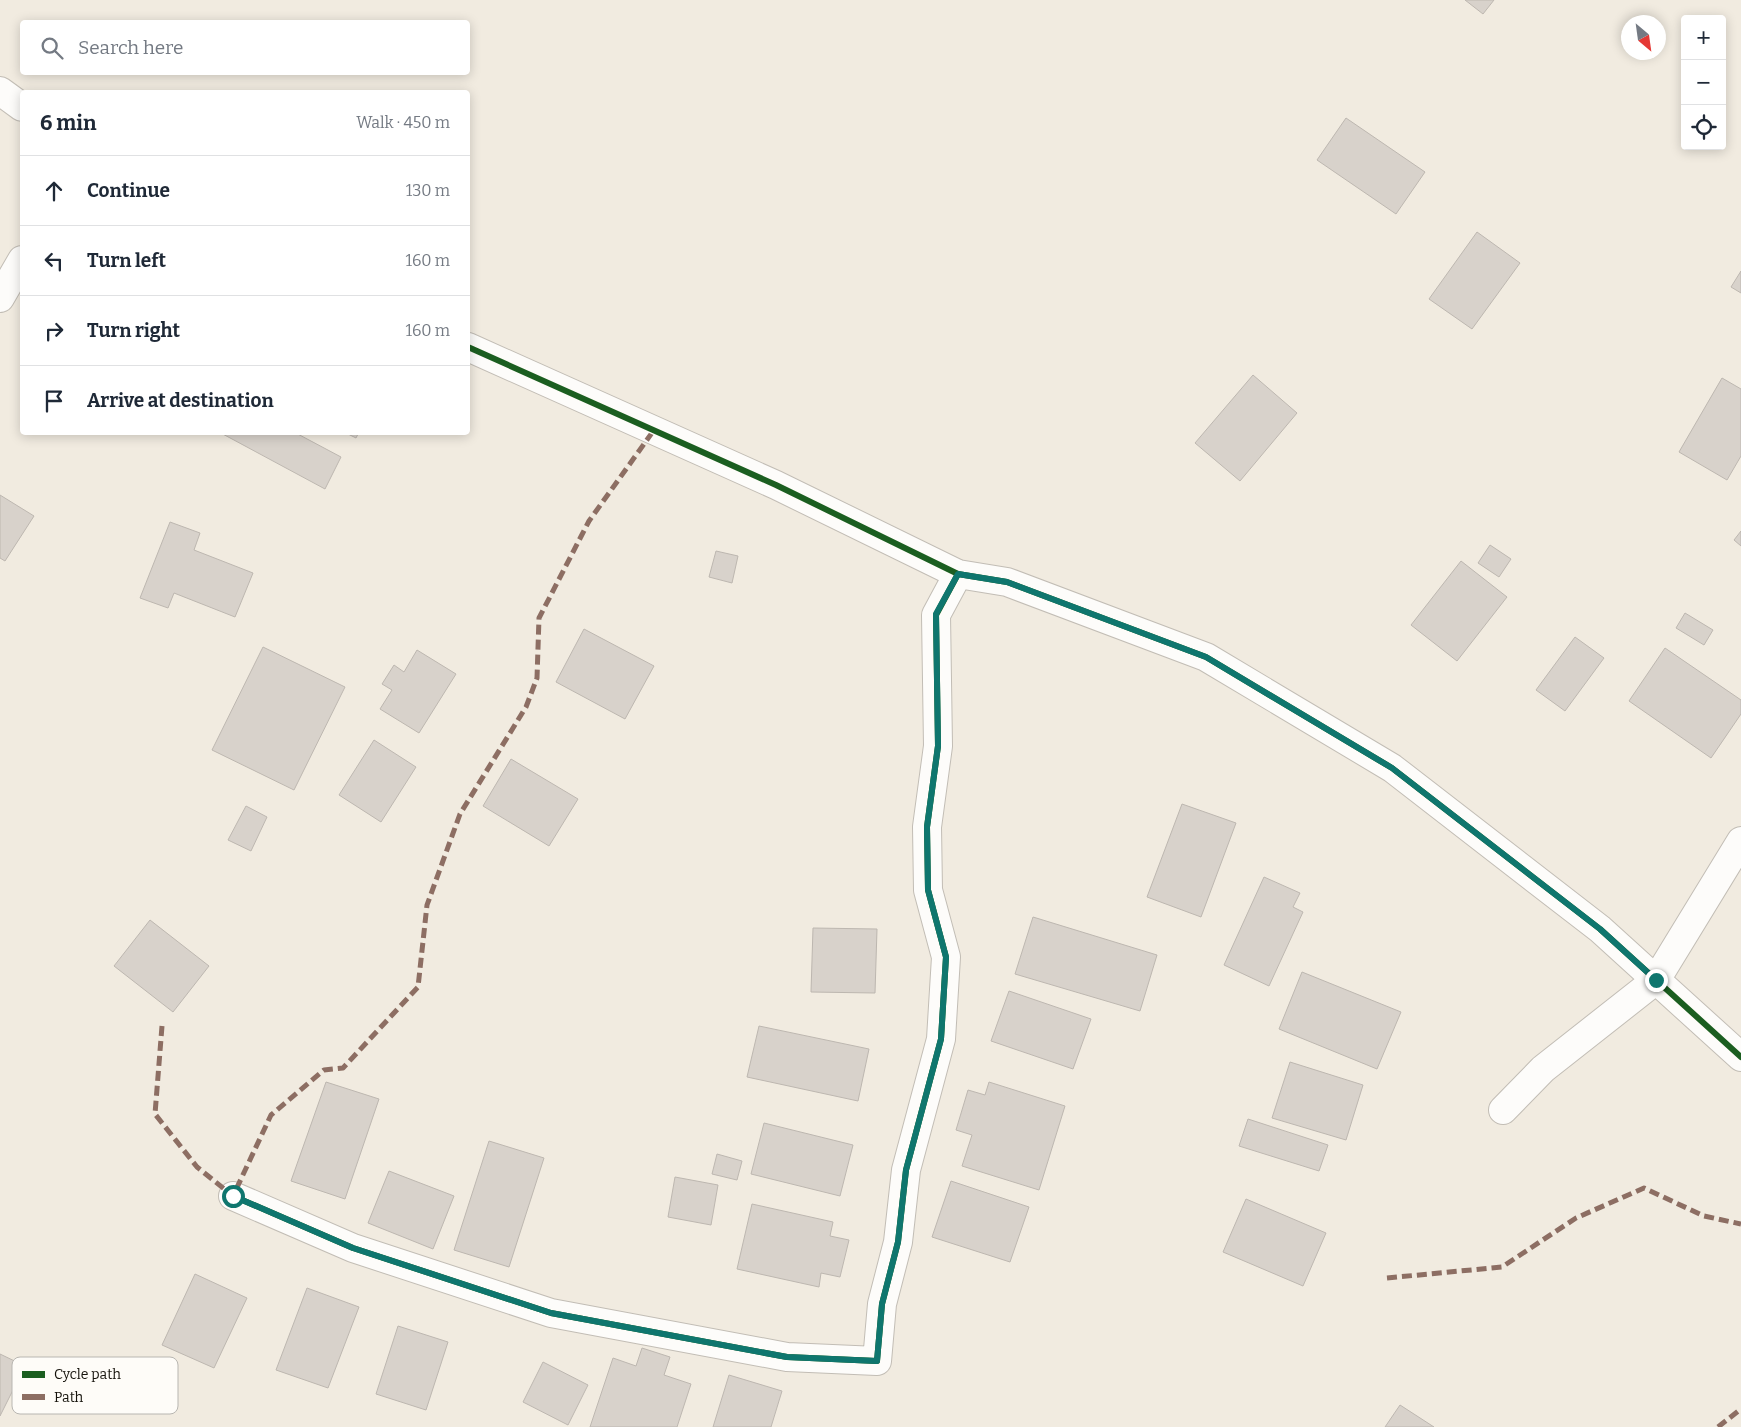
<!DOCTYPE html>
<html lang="en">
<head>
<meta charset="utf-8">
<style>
  :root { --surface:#fff; --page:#f2f2f3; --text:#1f2937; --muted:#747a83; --line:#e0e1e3 }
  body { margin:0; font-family:Bitter,serif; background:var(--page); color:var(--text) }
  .controls { position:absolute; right:15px; top:15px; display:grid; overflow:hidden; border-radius:5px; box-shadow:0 2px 12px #0003 }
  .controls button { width:45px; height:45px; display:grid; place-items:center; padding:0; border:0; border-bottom:1px solid var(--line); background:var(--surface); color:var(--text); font:25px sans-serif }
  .compass { position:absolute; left:1621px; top:15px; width:45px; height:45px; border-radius:50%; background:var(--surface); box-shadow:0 2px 12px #0003; rotate:151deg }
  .stop { position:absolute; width:15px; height:15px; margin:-11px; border:4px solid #0f766e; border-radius:50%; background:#fff }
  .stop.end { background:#0f766e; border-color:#fff; box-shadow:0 1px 5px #0008 }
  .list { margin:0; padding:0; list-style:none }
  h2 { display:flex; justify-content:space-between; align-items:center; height:65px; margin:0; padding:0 20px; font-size:21px }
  h2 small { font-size:16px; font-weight:400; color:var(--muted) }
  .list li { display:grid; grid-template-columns:32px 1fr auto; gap:15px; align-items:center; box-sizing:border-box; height:70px; padding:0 20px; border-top:1px solid var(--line) }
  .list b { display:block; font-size:19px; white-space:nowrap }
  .list em { font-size:16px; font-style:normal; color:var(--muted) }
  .icon { flex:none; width:28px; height:28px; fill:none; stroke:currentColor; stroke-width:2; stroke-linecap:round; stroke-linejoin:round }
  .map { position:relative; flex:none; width:1741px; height:1427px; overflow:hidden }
  .search { position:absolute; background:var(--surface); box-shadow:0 2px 12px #0003; left:20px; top:20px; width:450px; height:55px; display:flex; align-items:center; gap:12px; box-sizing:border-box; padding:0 18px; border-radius:5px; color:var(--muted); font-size:19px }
  .panel { position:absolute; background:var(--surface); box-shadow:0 2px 12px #0003; left:20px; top:90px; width:450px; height:345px; border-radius:5px }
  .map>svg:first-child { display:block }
</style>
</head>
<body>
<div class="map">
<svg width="1741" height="1427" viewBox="0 0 1741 1427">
  <rect width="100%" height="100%" fill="#f1ebe0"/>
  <g fill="#d8d2cb" stroke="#bdb7b0">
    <polygon points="1465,0 1494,0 1483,14"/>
    <polygon points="1346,118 1425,172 1396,214 1317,160"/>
    <polygon points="1477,232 1520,263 1472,329 1429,299"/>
    <polygon points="1741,271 1741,293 1731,287"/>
    <polygon points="1253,375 1297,413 1240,481 1195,443"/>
    <polygon points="1722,378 1741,389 1741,456 1727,480 1679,452"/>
    <polygon points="219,432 294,432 341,457 325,489"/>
    <polygon points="344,432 359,432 356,438"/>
    <polygon points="0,495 34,516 5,561 0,558"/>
    <polygon points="170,522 200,533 194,550 253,573 235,617 174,593 168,608 140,598"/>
    <polygon points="1741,531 1741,546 1734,540"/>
    <polygon points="1490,545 1511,559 1499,577 1478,563"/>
    <polygon points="716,551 738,556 732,583 709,577"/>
    <polygon points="1461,561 1507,597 1457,661 1411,625"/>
    <polygon points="1685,613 1713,630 1704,645 1676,628"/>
    <polygon points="584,629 654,666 625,719 556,682"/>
    <polygon points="1575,637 1604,658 1565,711 1536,690"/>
    <polygon points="263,647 345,687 294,790 212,750"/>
    <polygon points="1665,648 1741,700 1741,714 1711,758 1629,701"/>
    <polygon points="417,650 456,674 419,733 380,709 392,690 382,684 394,665 404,672"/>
    <polygon points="374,740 416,767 381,822 339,795"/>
    <polygon points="511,759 578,799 549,846 483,806"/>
    <polygon points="1182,804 1236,823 1201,917 1147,897"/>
    <polygon points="246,806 267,817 251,851 228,840"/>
    <polygon points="1264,877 1300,893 1293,907 1303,912 1269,986 1224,965"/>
    <polygon points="1033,917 1157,955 1140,1011 1015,974"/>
    <polygon points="150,920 209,966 173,1012 114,966"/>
    <polygon points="813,928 877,929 875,993 811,992"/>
    <polygon points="1302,972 1401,1012 1377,1069 1279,1029"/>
    <polygon points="1009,991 1091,1019 1073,1069 991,1041"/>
    <polygon points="759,1026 869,1049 858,1101 747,1077"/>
    <polygon points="1290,1062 1363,1085 1346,1140 1272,1118"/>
    <polygon points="326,1082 379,1099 345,1199 291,1181"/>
    <polygon points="989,1082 1065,1106 1039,1190 962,1166 972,1135 956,1130 968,1090 985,1095"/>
    <polygon points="1248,1119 1328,1145 1319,1171 1239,1146"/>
    <polygon points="764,1123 853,1145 840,1196 751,1174"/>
    <polygon points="489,1141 544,1158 509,1267 454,1250"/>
    <polygon points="717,1154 742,1161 737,1180 712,1174"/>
    <polygon points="389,1171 454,1196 433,1249 368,1223"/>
    <polygon points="675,1177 718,1185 711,1225 668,1217"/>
    <polygon points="951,1181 1029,1207 1010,1262 932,1237"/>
    <polygon points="1246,1199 1326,1233 1303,1286 1223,1252"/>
    <polygon points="752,1204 833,1222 830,1236 849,1240 840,1277 821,1273 819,1287 737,1269"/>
    <polygon points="195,1274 247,1298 214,1368 162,1345"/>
    <polygon points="307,1288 359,1307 328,1388 276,1370"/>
    <polygon points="398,1326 448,1342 426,1410 376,1394"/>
    <polygon points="642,1348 670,1357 664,1375 691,1384 677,1427 590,1427 613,1358 636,1366"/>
    <polygon points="0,1354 25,1366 0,1416"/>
    <polygon points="543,1362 588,1385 568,1425 523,1402"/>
    <polygon points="729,1375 782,1391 771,1427 713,1427"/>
    <polygon points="1400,1405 1434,1427 1385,1427"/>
  </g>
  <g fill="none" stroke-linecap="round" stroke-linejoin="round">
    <defs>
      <g id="minor">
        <polyline points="0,298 22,260"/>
        <polyline points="1503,1110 1543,1069 1656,980 1741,841"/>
        <polyline points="233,1196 353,1248 551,1313 787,1357 877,1361 882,1304 898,1242 906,1170 941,1039 946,957 928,890 927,827 938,746 936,615 958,574"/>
      </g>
      <g id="tertiary">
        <polyline points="0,91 22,107"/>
        <polyline points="468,347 776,485 958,574 1007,582 1206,657 1392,768 1600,929 1741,1057"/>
      </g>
    </defs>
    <use href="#minor" stroke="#c2bdb5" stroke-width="30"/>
    <use href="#tertiary" stroke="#c2bdb5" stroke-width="30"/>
    <use href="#minor" stroke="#fdfcfa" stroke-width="28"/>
    <use href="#tertiary" stroke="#fdfcfa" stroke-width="28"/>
    <g stroke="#8d6e63" stroke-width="5" stroke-dasharray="10 5" stroke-linecap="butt">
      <polyline points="162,1026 155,1114 197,1167 233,1196 271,1115 324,1070 343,1068 418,987 427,905 460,814 526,707 537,678 539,618 589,521 654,430"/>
      <polyline points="1387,1278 1502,1267 1576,1218 1644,1188 1704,1216 1741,1224"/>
      <polyline points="1718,1427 1741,1409"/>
    </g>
    <defs>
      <g id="cycleway">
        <polyline points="468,347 776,485 958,574 1007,582 1206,657 1392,768 1600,929 1741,1057"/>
        <polyline points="233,1196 353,1248 551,1313 787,1357 877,1361 882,1304 898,1242 906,1170 941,1039 946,957 928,890 927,827 938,746 936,615 958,574"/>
      </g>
    </defs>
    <use href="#cycleway" stroke="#fefcf8" stroke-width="9"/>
    <use href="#cycleway" stroke="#1b5e20" stroke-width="6"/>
  </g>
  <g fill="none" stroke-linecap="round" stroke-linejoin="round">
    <polyline stroke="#0f766e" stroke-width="6" points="233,1196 353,1248 551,1313 787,1357 877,1361 882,1304 898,1242 906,1170 941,1039 946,957 928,890 927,827 938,746 936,614 958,574 1007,582 1206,657 1392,768 1600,929 1656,980"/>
  </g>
  <rect x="12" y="1357" width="166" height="57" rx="8" fill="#fefcf8" stroke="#b8b6b1" stroke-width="1"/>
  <rect x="22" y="1371" width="23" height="7" fill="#1b5e20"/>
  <rect x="22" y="1394" width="23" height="6" fill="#8d6e63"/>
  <g font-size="14" fill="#15120b">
    <text x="54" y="1379">Cycle path</text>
    <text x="54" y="1402">Path</text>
  </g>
</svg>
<div class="controls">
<button>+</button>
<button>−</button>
<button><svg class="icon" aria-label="locate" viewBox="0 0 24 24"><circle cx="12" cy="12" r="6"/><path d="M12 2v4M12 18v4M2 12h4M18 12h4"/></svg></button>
</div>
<svg class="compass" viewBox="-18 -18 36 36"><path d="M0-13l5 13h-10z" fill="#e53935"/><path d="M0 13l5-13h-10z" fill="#747a83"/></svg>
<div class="stop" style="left:233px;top:1196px"></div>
<div class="stop end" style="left:1656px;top:980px"></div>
<div class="search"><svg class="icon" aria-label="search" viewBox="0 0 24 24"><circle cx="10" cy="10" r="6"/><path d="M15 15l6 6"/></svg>Search here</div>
<section class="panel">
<h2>6 min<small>Walk · 450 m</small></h2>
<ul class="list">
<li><svg class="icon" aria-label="ahead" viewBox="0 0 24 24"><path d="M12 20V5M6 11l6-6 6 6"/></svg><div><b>Continue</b></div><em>130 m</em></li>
<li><svg class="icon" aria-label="left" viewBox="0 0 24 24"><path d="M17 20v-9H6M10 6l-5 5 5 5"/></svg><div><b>Turn left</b></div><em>160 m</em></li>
<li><svg class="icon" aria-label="right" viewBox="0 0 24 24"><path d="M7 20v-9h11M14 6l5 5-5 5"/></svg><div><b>Turn right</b></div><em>160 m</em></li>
<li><svg class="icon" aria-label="arrive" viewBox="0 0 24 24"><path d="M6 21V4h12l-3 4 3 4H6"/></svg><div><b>Arrive at destination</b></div></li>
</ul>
</section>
</div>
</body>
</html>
